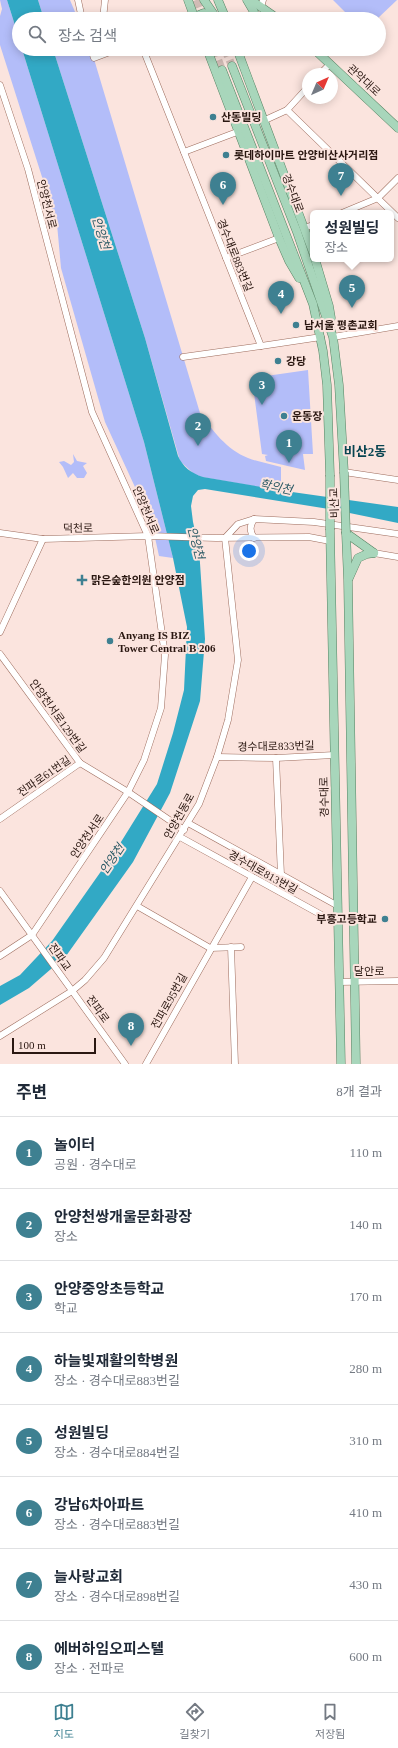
<!DOCTYPE html>
<html lang="ko">
<head>
<meta charset="utf-8">
<style>
  :root { --surface:#fff; --page:#f6f6f7; --text:#1f2937; --muted:#747a83; --line:#e0e1e3; --accent:#3e8091 }
  body { margin:0; font-family:"Times New Roman","Noto Sans KR",serif; background:var(--page); color:var(--text) }
  .compass { position:absolute; left:302px; top:68px; width:36px; height:36px; border-radius:50%; background:var(--surface); box-shadow:0 2px 10px #0003; rotate:44deg }
  .scale { position:absolute; left:12px; bottom:10px; width:84px; box-sizing:border-box; padding-left:4px; border:2px solid #2a1711; border-top:0; font-size:11px; line-height:14px; white-space:nowrap; color:#2a1711; -webkit-text-stroke:3px #fbe4de; paint-order:stroke }
  .you { position:absolute; left:249px; top:551px; width:14px; height:14px; margin:-10px; border:3px solid #fff; border-radius:50%; background:#1a73e8; box-shadow:0 0 0 6px #1a73e833 }
  .badge { display:grid; place-items:center; width:26px; height:26px; border-radius:50%; background:var(--accent); color:#fff; font-size:13px; font-weight:700 }
  .pin { position:absolute; translate:-50% -33px; filter:drop-shadow(0 1px 2px #0008) }
  .pin::after { content:''; position:absolute; top:21px; width:14px; height:12px; background:inherit; clip-path:polygon(0 0,100% 0,50% 100%) }
  .popup { position:absolute; left:310px; top:210px; width:84px; height:52px; box-sizing:border-box; display:grid; place-content:center; border-radius:6px; background:var(--surface); filter:drop-shadow(0 1px 3px #0005); font-size:13px; white-space:nowrap; color:var(--muted) }
  .popup b { font-size:15px; color:var(--text) }
  .popup::after { content:''; position:absolute; left:50%; top:100%; margin-left:-8px; border:8px solid transparent; border-top-color:var(--surface) }
  .list { margin:0; padding:0; list-style:none }
  h2 { display:flex; justify-content:space-between; align-items:center; height:52px; margin:0; padding:0 16px; font-size:17px }
  h2 small { font-size:13px; font-weight:400; color:var(--muted) }
  .list li { display:grid; grid-template-columns:26px 1fr auto; gap:12px; align-items:center; box-sizing:border-box; height:72px; padding:0 16px; border-top:1px solid var(--line) }
  .list b { display:block; font-size:15px; white-space:nowrap }
  .list p { margin:0; font-size:13px; white-space:nowrap; color:var(--muted) }
  .list em { font-size:13px; font-style:normal; color:var(--muted) }
  .icon { flex:none; width:22px; height:22px; fill:none; stroke:currentColor; stroke-width:2; stroke-linecap:round; stroke-linejoin:round }
  .map { position:relative; flex:none; width:398px; height:1064px; overflow:hidden }
  .search { position:absolute; background:var(--surface); box-shadow:0 2px 10px #0003; left:12px; right:12px; top:12px; height:44px; display:flex; align-items:center; gap:10px; box-sizing:border-box; padding:0 14px; border-radius:22px; color:var(--muted); font-size:15px }
  .sheet { height:628px; background:var(--surface) }
  nav { display:flex; justify-content:space-around; align-items:center; box-sizing:border-box; height:56px; border-top:1px solid var(--line); background:var(--surface); font-size:11px; color:var(--muted) }
  nav a { display:grid; justify-items:center; gap:2px }
  nav .on { color:var(--accent) }
  .map>svg:first-child { display:block }
</style>
</head>
<body>
<div class="map">
<svg width="398" height="1064" viewBox="0 0 398 1064">
  <rect width="100%" height="100%" fill="#fbe4de"/>
  <g fill="#b3bdf9">
    <polygon points="0,0 7,0 19,38 19,49 22,49 144,442 173,558 159,556 152,524 105,422 61,268 57,224 0,45 0,16 2,9"/>
    <polygon points="38,0 70,0 78,19 44,19"/>
    <polygon points="333,0 397,0 377,19 352,19"/>
    <path d="M53 49H91L200 413C212 430 227 450 248 458 258 462 270 464 281 467V491L202 477 194 474 180 461 145 338Z"/>
    <polygon points="308,370 313,454 303,454 305,470 266,461 265,456 268,455 262,454 252,378"/>
    <polygon points="73,454 77,461 87,463 83,466 87,473 84,478 77,478 73,473 68,478 63,467 59,462 64,461 71,465 74,462"/>
  </g>
  <g fill="#32a9c5">
    <polygon points="7,0 38,0 44,19 19,19 19,38"/>
    <path d="M22 49H53L145 338 178 456C183 467 191 473 203 477L285 491 398 507V523L335 510 205 489 198 490 193 496 191 506 193 522 199 548 205 639 200 701 170 793 133 862 66 956 29 988 0 1005V986L20 975 52 941 116 850 157 784 173 733 184 690 187 627 173 558 144 442Z"/>
  </g>
  <g fill="none" stroke-linecap="round" stroke-linejoin="round">
    <g stroke="#d1bbb5" stroke-width="8" stroke-dasharray="8 4" stroke-linecap="butt">
      <polyline points="196,0 203,19"/>
      <polyline points="214,49 222,70"/>
      <polyline points="225,49 232,66"/>
    </g>
    <defs>
      <g id="minor">
        <polyline points="78,0 82,19"/>
        <polyline points="261,7 263,0"/>
        <polyline points="103,19 105,0"/>
        <polyline points="91,49 94,58 118,49"/>
        <polyline points="143,49 261,346 321,337"/>
        <polyline points="320,74 330,64"/>
        <polyline points="0,85 28,169 92,412 148,536 165,655 161,708 144,760 128,792 32,935 0,956"/>
        <polyline points="308,87 287,110 398,218"/>
        <polyline points="263,121 287,110"/>
        <polyline points="184,152 237,132"/>
        <polyline points="342,213 378,198 398,178"/>
        <polyline points="304,228 313,225"/>
        <polyline points="226,258 279,238"/>
        <polyline points="333,337 398,326"/>
        <polyline points="183,357 261,346"/>
        <polyline points="344,472 398,480"/>
        <polyline points="0,533 43,539 148,536 216,538 309,537 330,541"/>
        <path d="M254 538C249 530 250 526 254 519"/>
        <polyline points="374,553 398,557"/>
        <polyline points="0,632 43,539"/>
        <polyline points="0,654 80,763 128,792 184,830"/>
        <polyline points="217,757 276,758 334,755"/>
        <polyline points="276,758 281,875"/>
        <polyline points="0,819 80,763"/>
        <polyline points="188,823 338,906"/>
        <polyline points="180,837 338,924"/>
        <polyline points="0,891 125,1064"/>
        <polyline points="137,906 210,948 241,947"/>
        <polyline points="231,947 235,1064"/>
        <polyline points="339,982 398,981"/>
        <polyline points="0,1036 72,991 85,980 104,958 199,804 217,757 228,720 238,660 225,538 238,524 254,519 314,522 398,534"/>
        <polyline points="146,1064 252,877"/>
      </g>
      <g id="major">
        <polyline points="188,0 195,19"/>
        <polyline points="204,0 217,19"/>
        <polyline points="218,0 226,19"/>
        <polyline points="247,0 254,12 254,19"/>
        <polyline points="251,0 278,19"/>
        <polyline points="196,19 199,15 204,13 209,15 212,19"/>
        <polyline points="207,49 279,238 289,261 299,278"/>
        <polyline points="237,49 313,252"/>
        <polyline points="314,49 398,128"/>
        <polyline points="232,66 297,232 333,337 339,385 344,472"/>
        <polyline points="222,70 313,304 323,351 327,385 330,475"/>
        <polyline points="315,259 329,306 331,318"/>
        <polyline points="330,530 341,1064"/>
        <polyline points="346,533 348,580 356,1064"/>
        <polyline points="346,533 374,553"/>
        <polyline points="349,578 358,558 367,554 374,553"/>
      </g>
    </defs>
    <use href="#minor" stroke="#9d6c5d" stroke-width="7"/>
    <use href="#major" stroke="#568262" stroke-width="9"/>
    <use href="#minor" stroke="#fff" stroke-width="6"/>
    <use href="#major" stroke="#a8d6bb" stroke-width="8"/>
    <defs>
      <g id="major-bridge">
        <polyline points="344,472 346,533"/>
        <polyline points="330,530 330,475"/>
      </g>
    </defs>
    <use href="#major-bridge" stroke="#568262" stroke-width="9" stroke-linecap="butt"/>
    <use href="#major-bridge" stroke="#a8d6bb" stroke-width="8"/>
  </g>
  <g fill="#3e8091" stroke="#fbe4de" stroke-width="1.5">
    <circle cx="213" cy="117" r="4"/>
    <circle cx="226" cy="155" r="4"/>
    <circle cx="296" cy="325" r="4"/>
    <circle cx="278" cy="361" r="4"/>
    <circle cx="284" cy="416" r="4"/>
    <path d="M80 574h4v4h4v4h-4v4h-4v-4h-4v-4h4z"/>
    <circle cx="110" cy="641" r="4"/>
    <circle cx="385" cy="919" r="4"/>
  </g>
  <g text-anchor="middle" dominant-baseline="central" stroke-width="4" stroke-linejoin="round" paint-order="stroke">
    <g font-size="11" fill="#2a1711" stroke="#fbe4de">
      <text transform="translate(364 80) rotate(43)">관악대로</text>
      <text transform="translate(293 193) rotate(69)">경수대로</text>
      <text transform="translate(47 204) rotate(76)">안양천서로</text>
      <text transform="translate(235 255) rotate(68)">경수대로883번길</text>
      <text transform="translate(334 503) rotate(-92)">비산교</text>
      <text transform="translate(146 510) rotate(67)">안양천서로</text>
      <text transform="translate(78 528) rotate(-1)">덕천로</text>
      <text transform="translate(58 716) rotate(54)">안양천서로129번길</text>
      <text transform="translate(276 746) rotate(-1)">경수대로833번길</text>
      <text transform="translate(44 776) rotate(-35)">전파로61번길</text>
      <text transform="translate(324 797) rotate(-91)">경수대로</text>
      <text transform="translate(179 816) rotate(-61)">안양천동로</text>
      <text transform="translate(87 836) rotate(-56)">안양천서로</text>
      <text transform="translate(263 872) rotate(29)">경수대로813번길</text>
      <text transform="translate(60 957) rotate(55)">전파교</text>
      <text x="369" y="971">달안로</text>
      <text transform="translate(169 1001) rotate(-61)">전파로95번길</text>
      <text transform="translate(98 1009) rotate(54)">전파로</text>
    </g>
    <g font-size="11" font-weight="bold" fill="#2a1711" stroke="#fbe4de" text-anchor="start">
      <text x="221" y="117">산동빌딩</text>
      <text x="234" y="155">롯데하이마트 안양비산사거리점</text>
      <text x="304" y="325">남서울 평촌교회</text>
      <text x="286" y="361">강당</text>
      <text x="292" y="416">운동장</text>
      <text x="91" y="580">맑은숲한의원 안양점</text>
      <text x="118" y="635">Anyang IS BIZ<tspan x="118" dy="13">Tower Central B 206</tspan></text>
      <text x="377" y="919" text-anchor="end">부흥고등학교</text>
    </g>
    <g font-size="12" font-style="italic" fill="#275763" stroke="#fbe4de">
      <text transform="translate(101 233) rotate(73)">안양천</text>
      <text transform="translate(276 487) rotate(12)">학의천</text>
      <text transform="translate(196 543) rotate(75)">안양천</text>
      <text transform="translate(112 859) rotate(-56)">안양천</text>
    </g>
    <g font-size="13" font-weight="bold" fill="#084451" stroke="#fbe4de">
      <text x="365" y="451">비산2동</text>
    </g>
  </g>
</svg>
<svg class="compass" viewBox="-18 -18 36 36"><path d="M0-13l5 13h-10z" fill="#e53935"/><path d="M0 13l5-13h-10z" fill="#747a83"/></svg>
<div class="scale">100 m</div>
<div class="you"></div>
<div class="pin badge" style="left:289px;top:463px">1</div>
<div class="pin badge" style="left:198px;top:446px">2</div>
<div class="pin badge" style="left:262px;top:405px">3</div>
<div class="pin badge" style="left:281px;top:314px">4</div>
<div class="pin badge" style="left:352px;top:308px">5</div>
<div class="popup"><b>성원빌딩</b>장소</div>
<div class="pin badge" style="left:223px;top:205px">6</div>
<div class="pin badge" style="left:341px;top:196px">7</div>
<div class="pin badge" style="left:131px;top:1046px">8</div>
<div class="search"><svg class="icon" aria-label="search" viewBox="0 0 24 24"><circle cx="10" cy="10" r="6"/><path d="M15 15l6 6"/></svg>장소 검색</div>
</div>
<section class="sheet">
<h2>주변<small>8개 결과</small></h2>
<ul class="list">
<li><span class="badge">1</span><div><b>놀이터</b><p>공원 · 경수대로</p></div><em>110 m</em></li>
<li><span class="badge">2</span><div><b>안양천쌍개울문화광장</b><p>장소</p></div><em>140 m</em></li>
<li><span class="badge">3</span><div><b>안양중앙초등학교</b><p>학교</p></div><em>170 m</em></li>
<li><span class="badge">4</span><div><b>하늘빛재활의학병원</b><p>장소 · 경수대로883번길</p></div><em>280 m</em></li>
<li><span class="badge">5</span><div><b>성원빌딩</b><p>장소 · 경수대로884번길</p></div><em>310 m</em></li>
<li><span class="badge">6</span><div><b>강남6차아파트</b><p>장소 · 경수대로883번길</p></div><em>410 m</em></li>
<li><span class="badge">7</span><div><b>늘사랑교회</b><p>장소 · 경수대로898번길</p></div><em>430 m</em></li>
<li><span class="badge">8</span><div><b>에버하임오피스텔</b><p>장소 · 전파로</p></div><em>600 m</em></li>
</ul>
</section>
<nav>
<a class="on"><svg class="icon" aria-label="map" viewBox="0 0 24 24"><path d="M3 6l6-2 6 2 6-2v14l-6 2-6-2-6 2zM9 4v14M15 6v14"/></svg>지도</a>
<a><svg class="icon" aria-label="directions" viewBox="0 0 24 24"><path d="M12 3l9 9-9 9-9-9zM9 14v-3h6M13 9l2 2-2 2"/></svg>길찾기</a>
<a><svg class="icon" aria-label="saved" viewBox="0 0 24 24"><path d="M7 4h10v16l-5-4-5 4z"/></svg>저장됨</a>
</nav>
</body>
</html>
